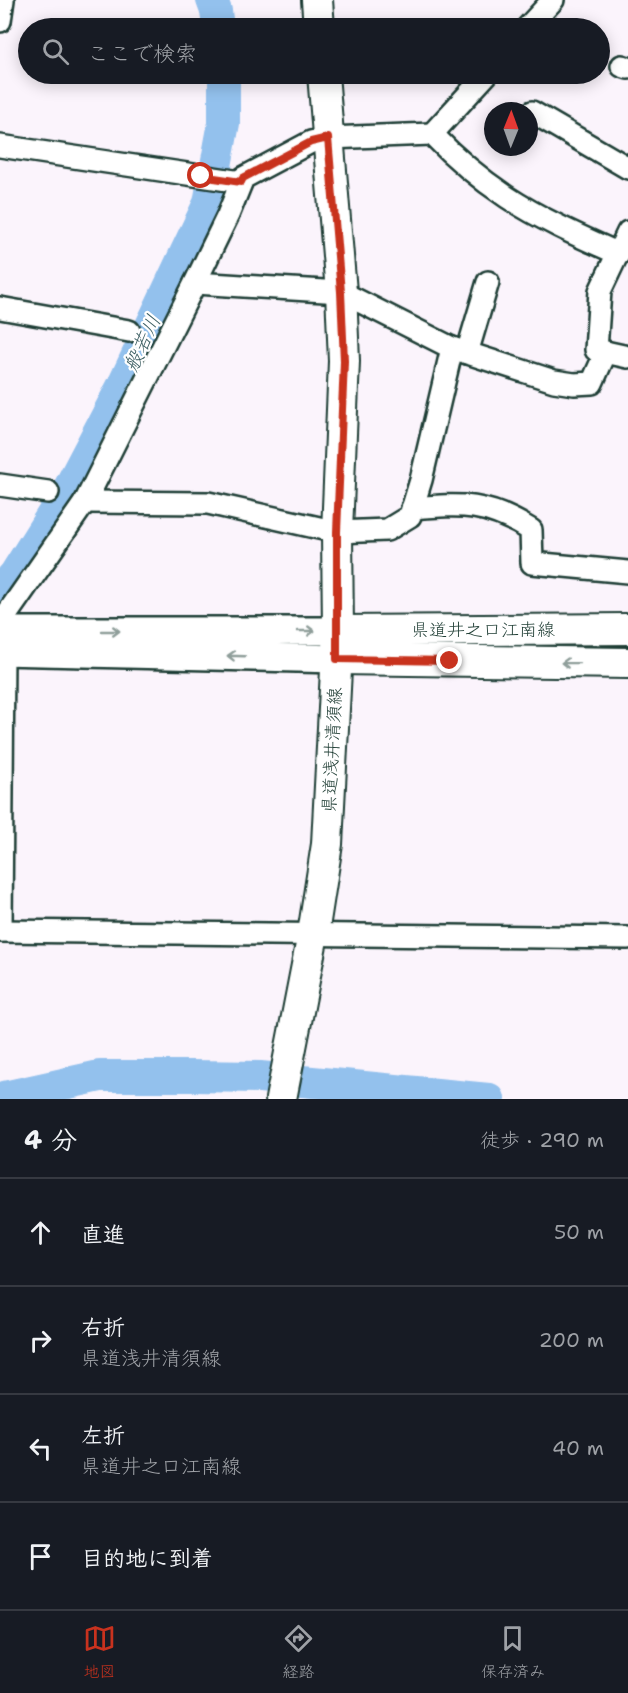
<!DOCTYPE html>
<html lang="ja">
<head>
<meta charset="utf-8">
<style>
  :root { --surface:#171b24; --page:#242831; --text:#f1f3f6; --muted:#9ea1a6; --line:#363941; --accent:#c8321e }
  body { margin:0; font-family:"Shantell Sans","Klee One",sans-serif; background:var(--page); color:var(--text) }
  .compass { position:absolute; left:484px; top:102px; width:54px; height:54px; border-radius:50%; background:var(--surface); box-shadow:0 3px 15px #0003; rotate:1deg }
  .stop { position:absolute; width:18px; height:18px; margin:-14px; border:4px solid #c8321e; border-radius:50%; background:#fff }
  .stop.end { background:#c8321e; border-color:#fff; box-shadow:0 2px 6px #0008 }
  .list { margin:0; padding:0; list-style:none }
  h2 { display:flex; justify-content:space-between; align-items:center; height:78px; margin:0; padding:0 24px; font-size:26px }
  h2 small { font-size:20px; font-weight:400; color:var(--muted) }
  .list li { display:grid; grid-template-columns:39px 1fr auto; gap:18px; align-items:center; box-sizing:border-box; height:108px; padding:0 24px; border-top:2px solid var(--line) }
  .list b { display:block; font-size:22px; white-space:nowrap }
  .list p { margin:0; font-size:20px; white-space:nowrap; color:var(--muted) }
  .list em { font-size:20px; font-style:normal; color:var(--muted) }
  .icon { flex:none; width:33px; height:33px; fill:none; stroke:currentColor; stroke-width:2; stroke-linecap:round; stroke-linejoin:round }
  .map { position:relative; flex:none; width:628px; height:1099px; overflow:hidden }
  .search { position:absolute; background:var(--surface); box-shadow:0 3px 15px #0003; left:18px; right:18px; top:18px; height:66px; display:flex; align-items:center; gap:15px; box-sizing:border-box; padding:0 21px; border-radius:33px; color:var(--muted); font-size:22px }
  .sheet { height:510px; background:var(--surface) }
  nav { display:flex; justify-content:space-around; align-items:center; box-sizing:border-box; height:84px; border-top:2px solid var(--line); background:var(--surface); font-size:16px; color:var(--muted) }
  nav a { display:grid; justify-items:center; gap:3px }
  nav .on { color:var(--accent) }
  .map>svg:first-child { display:block }
</style>
</head>
<body>
<div class="map">
<svg width="628" height="1099" viewBox="0 0 628 1099">
  <rect width="100%" height="100%" fill="#fbf4fc"/>
  <filter id="ink" filterUnits="userSpaceOnUse"><feTurbulence type="fractalNoise" baseFrequency=".0167" numOctaves="2"/><feDisplacementMap in="SourceGraphic" scale="12" xChannelSelector="R" yChannelSelector="G"/><feConvolveMatrix kernelMatrix="1 2 1 2 8 2 1 2 1" color-interpolation-filters="sRGB"/></filter>
  <g filter="url(#ink)">
    <g fill="none" stroke-linecap="round" stroke-linejoin="round">
      <g stroke="#93c1ed" stroke-width="32">
        <polyline points="212,0 216,11 218,28"/>
        <polyline points="0,591 15,574 69,488 123,385 209,203 224,123 224,74"/>
        <polyline points="0,1098 100,1076 191,1076 260,1077 489,1099"/>
      </g>
      <defs>
        <g id="minor">
          <polyline points="0,21 3,0"/>
          <polyline points="527,28 553,0"/>
          <polyline points="622,66 628,68"/>
          <polyline points="532,112 628,168"/>
          <polyline points="432,134 487,74"/>
          <polyline points="0,146 241,182"/>
          <polyline points="628,232 600,291 596,350 628,357"/>
          <polyline points="195,283 341,292 452,348 554,381 574,384 592,383 606,352"/>
          <polyline points="0,308 129,331"/>
          <polyline points="467,353 488,282"/>
          <polyline points="0,485 48,492"/>
          <polyline points="85,502 208,503 337,532 387,530 410,516 421,480 452,348"/>
          <path d="M412 508C463 504 486 502 531 530L532 563 628 572"/>
          <path d="M0 624 85 502 195 283 228 215 243 178 311 142 328 138 432 134C454 157 480 179 507 197 542 220 581 237 619 254"/>
          <polyline points="0,931 628,938"/>
          <polyline points="1,931 3,651"/>
        </g>
        <g id="tertiary">
          <polyline points="0,631 338,631"/>
          <polyline points="0,651 337,659"/>
        </g>
        <g id="secondary">
          <polyline points="317,0 319,28"/>
          <polyline points="338,631 628,629"/>
          <polyline points="337,659 628,663"/>
          <polyline points="281,1099 313,934 327,844 338,631 337,532 344,361 341,292 323,74"/>
        </g>
      </defs>
      <use href="#minor" stroke="#1f3d34" stroke-width="26"/>
      <use href="#tertiary" stroke="#1f3d34" stroke-width="32"/>
      <use href="#secondary" stroke="#1f3d34" stroke-width="34"/>
      <use href="#minor" stroke="#fff" stroke-width="21"/>
      <use href="#tertiary" stroke="#fff" stroke-width="27"/>
      <use href="#secondary" stroke="#fff" stroke-width="30"/>
    </g>
    <defs><path id="oneway-shaft" d="M-6 0H5M1.5-3L5.5 0L1.5 3" fill="none" stroke-width="1.6" stroke-linecap="round" stroke-linejoin="round" transform="scale(1.5)"/></defs>
    <g stroke="#8f9e9a">
      <use href="#oneway-shaft" transform="translate(111 631)"/>
      <use href="#oneway-shaft" transform="translate(306 631)"/>
      <use href="#oneway-shaft" transform="translate(236 656) rotate(-178)"/>
      <use href="#oneway-shaft" transform="translate(570 663) rotate(-179)"/>
    </g>
  </g>
  <g fill="none" stroke-linecap="round" stroke-linejoin="round" filter="url(#ink)">
    <polyline stroke="#c8321e" stroke-width="8" points="201,176 241,182 243,178 311,142 328,138 341,292 344,361 337,532 337,659 450,661"/>
  </g>
  <g text-anchor="middle" dominant-baseline="central" stroke-width="4.5" stroke-linejoin="round" paint-order="stroke">
    <g font-size="18" fill="#1f3d34" stroke="#fff">
      <text x="483" y="630">県道井之口江南線</text>
      <text transform="translate(332 750) rotate(-87)">県道浅井清須線</text>
    </g>
    <g font-size="20" font-style="italic" fill="#3c5e62" stroke="#fff">
      <text transform="translate(142 343) rotate(-65)">般若川</text>
    </g>
  </g>
</svg>
<svg class="compass" viewBox="-18 -18 36 36"><path d="M0-13l5 13h-10z" fill="#e53935"/><path d="M0 13l5-13h-10z" fill="#9ea1a6"/></svg>
<div class="stop" style="left:201px;top:176px"></div>
<div class="stop end" style="left:450px;top:661px"></div>
<div class="search"><svg class="icon" aria-label="search" viewBox="0 0 24 24"><circle cx="10" cy="10" r="6"/><path d="M15 15l6 6"/></svg>ここで検索</div>
</div>
<section class="sheet">
<h2>4 分<small>徒歩 · 290 m</small></h2>
<ul class="list">
<li><svg class="icon" aria-label="ahead" viewBox="0 0 24 24"><path d="M12 20V5M6 11l6-6 6 6"/></svg><div><b>直進</b></div><em>50 m</em></li>
<li><svg class="icon" aria-label="right" viewBox="0 0 24 24"><path d="M7 20v-9h11M14 6l5 5-5 5"/></svg><div><b>右折</b><p>県道浅井清須線</p></div><em>200 m</em></li>
<li><svg class="icon" aria-label="left" viewBox="0 0 24 24"><path d="M17 20v-9H6M10 6l-5 5 5 5"/></svg><div><b>左折</b><p>県道井之口江南線</p></div><em>40 m</em></li>
<li><svg class="icon" aria-label="arrive" viewBox="0 0 24 24"><path d="M6 21V4h12l-3 4 3 4H6"/></svg><div><b>目的地に到着</b></div></li>
</ul>
</section>
<nav>
<a class="on"><svg class="icon" aria-label="map" viewBox="0 0 24 24"><path d="M3 6l6-2 6 2 6-2v14l-6 2-6-2-6 2zM9 4v14M15 6v14"/></svg>地図</a>
<a><svg class="icon" aria-label="directions" viewBox="0 0 24 24"><path d="M12 3l9 9-9 9-9-9zM9 14v-3h6M13 9l2 2-2 2"/></svg>経路</a>
<a><svg class="icon" aria-label="saved" viewBox="0 0 24 24"><path d="M7 4h10v16l-5-4-5 4z"/></svg>保存済み</a>
</nav>
</body>
</html>
